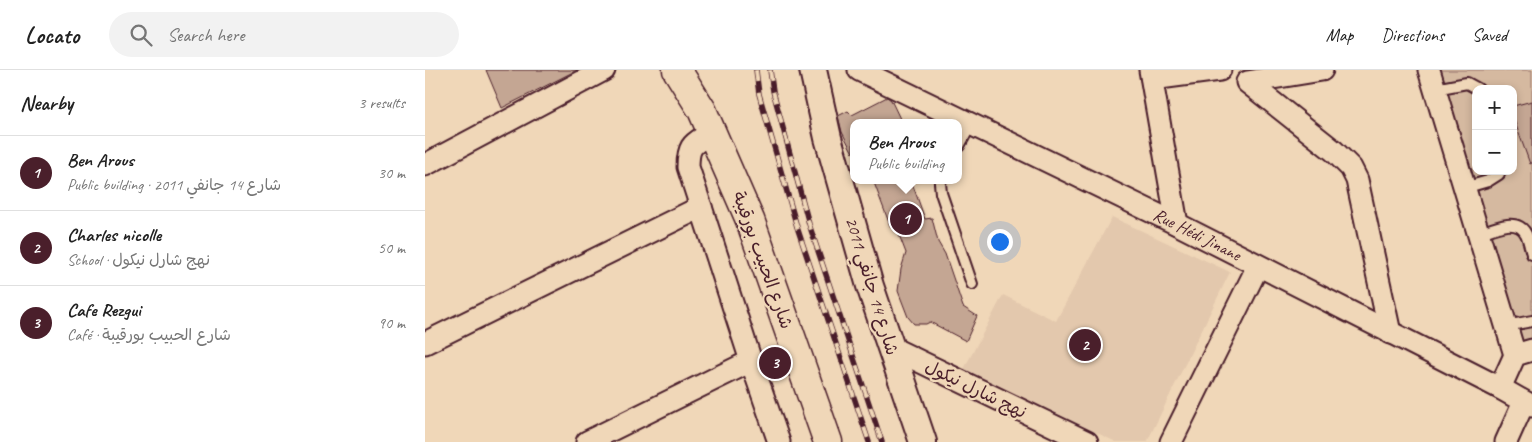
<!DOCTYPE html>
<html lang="en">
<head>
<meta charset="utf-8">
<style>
  :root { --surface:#fff; --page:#f2f2f2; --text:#222; --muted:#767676; --line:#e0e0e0; --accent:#4a1f2b }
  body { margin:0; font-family:Caveat,"Playpen Sans Arabic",sans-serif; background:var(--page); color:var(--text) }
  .controls { position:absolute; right:15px; top:15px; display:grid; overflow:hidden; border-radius:10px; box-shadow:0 2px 8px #0003 }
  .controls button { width:45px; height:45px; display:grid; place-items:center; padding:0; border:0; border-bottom:1px solid var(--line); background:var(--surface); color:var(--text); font:25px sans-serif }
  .you { position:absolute; left:574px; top:171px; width:18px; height:18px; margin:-12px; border:4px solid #fff; border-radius:50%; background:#1a73e8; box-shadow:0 0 0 8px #1a73e833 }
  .badge { display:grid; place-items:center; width:32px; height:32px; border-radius:50%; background:var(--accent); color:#fff; font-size:16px; font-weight:700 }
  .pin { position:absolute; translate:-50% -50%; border:2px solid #fff; box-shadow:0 1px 5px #0006 }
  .popup { position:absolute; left:425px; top:49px; width:112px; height:65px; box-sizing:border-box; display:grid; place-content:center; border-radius:10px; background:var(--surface); filter:drop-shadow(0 1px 4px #0005); font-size:16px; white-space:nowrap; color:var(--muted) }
  .popup b { font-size:19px; color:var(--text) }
  .popup::after { content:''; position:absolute; left:50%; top:100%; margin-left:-10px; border:10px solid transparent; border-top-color:var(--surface) }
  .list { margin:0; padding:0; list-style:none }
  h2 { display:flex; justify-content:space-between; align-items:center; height:65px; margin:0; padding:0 20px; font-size:21px }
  h2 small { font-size:16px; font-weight:400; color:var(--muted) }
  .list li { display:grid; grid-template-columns:32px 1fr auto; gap:15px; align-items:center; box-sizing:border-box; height:75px; padding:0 20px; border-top:1px solid var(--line) }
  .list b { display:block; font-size:19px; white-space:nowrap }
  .list p { margin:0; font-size:16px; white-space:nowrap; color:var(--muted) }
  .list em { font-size:16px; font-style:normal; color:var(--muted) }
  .icon { flex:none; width:28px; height:28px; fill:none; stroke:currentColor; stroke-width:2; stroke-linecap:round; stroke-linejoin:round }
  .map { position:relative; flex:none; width:1107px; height:372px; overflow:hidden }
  header { display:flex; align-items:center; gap:30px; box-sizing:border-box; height:70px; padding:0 25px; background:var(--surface); border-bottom:1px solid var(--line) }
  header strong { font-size:24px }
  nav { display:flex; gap:28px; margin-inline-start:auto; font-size:18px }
  .search { width:350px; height:45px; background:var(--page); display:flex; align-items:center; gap:12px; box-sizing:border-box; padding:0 18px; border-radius:28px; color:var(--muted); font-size:19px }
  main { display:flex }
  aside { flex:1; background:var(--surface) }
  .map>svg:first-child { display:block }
</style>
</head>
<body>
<header>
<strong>Locato</strong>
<div class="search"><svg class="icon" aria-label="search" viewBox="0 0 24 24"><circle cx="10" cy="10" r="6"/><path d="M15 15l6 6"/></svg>Search here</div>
<nav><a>Map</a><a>Directions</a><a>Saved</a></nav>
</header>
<main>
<aside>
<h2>Nearby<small>3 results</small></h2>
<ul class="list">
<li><span class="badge">1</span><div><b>Ben Arous</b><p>Public building · شارع 14 جانفي 2011</p></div><em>30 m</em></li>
<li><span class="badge">2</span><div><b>Charles nicolle</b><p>School · نهج شارل نيكول</p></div><em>50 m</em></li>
<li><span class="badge">3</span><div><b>Cafe Rezgui</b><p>Café · شارع الحبيب بورقيبة</p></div><em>90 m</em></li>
</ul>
</aside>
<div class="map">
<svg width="1107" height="372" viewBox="0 0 1107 372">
  <rect width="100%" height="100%" fill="#f0d7b8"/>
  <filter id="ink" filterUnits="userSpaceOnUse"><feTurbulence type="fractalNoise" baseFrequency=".02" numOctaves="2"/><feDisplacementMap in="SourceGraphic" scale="10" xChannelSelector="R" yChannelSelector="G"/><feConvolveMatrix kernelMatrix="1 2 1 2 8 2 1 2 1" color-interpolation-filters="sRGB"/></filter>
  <g filter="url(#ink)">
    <polygon fill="#e3c8ad" points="687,147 805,202 722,372 691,372 539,299 578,225 631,251"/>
    <path fill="#d5b9a0" stroke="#906c66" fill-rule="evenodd" d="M1004 0H1107V275L1087 280ZM1051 19H1088V101H1051Z"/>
    <g fill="#c4a693" stroke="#4a1f2b">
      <polygon points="61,0 152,0 77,38"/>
      <polygon points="462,27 466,30 477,53 428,53 428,83 417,62 413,46 423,41 427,45"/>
      <polygon points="1107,31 1107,93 1105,94 1088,47 1088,36"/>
      <polygon points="448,110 486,110 500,149 507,148 513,172 520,184 538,237 552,246 541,271 505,252 501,254 489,254 483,247 473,221 476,199 481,183 471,157 466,158"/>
    </g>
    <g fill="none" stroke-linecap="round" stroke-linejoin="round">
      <defs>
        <g id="service">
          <polyline points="1010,19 1042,13 1053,19"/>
          <polyline points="534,76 546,54"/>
          <polyline points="516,110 515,113 516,123 547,214"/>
          <polyline points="1039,118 1063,111 1074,104 1074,101"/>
          <path d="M1053 164C1067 159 1092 146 1101 164 1104 170 1105 178 1107 184"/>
          <polyline points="1081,256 1107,251"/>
        </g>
        <g id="minor">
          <path id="s1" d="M434 0 752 154 1075 318 1107 336"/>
          <polyline points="725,0 752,154"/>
          <polyline points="897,0 822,12 909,81 926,98 932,110 965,263"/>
          <polyline points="1004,0 1090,285"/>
          <polyline points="727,9 795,0"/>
          <path d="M287 62C269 74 263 73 263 97L326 291 354 372"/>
          <polyline points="0,95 179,0"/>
          <polyline points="0,273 276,137"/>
          <polyline points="467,278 662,372"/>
          <polyline points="1075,318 1090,285 1107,280"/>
          <polyline points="162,372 326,291"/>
          <polyline points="746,372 833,196"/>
          <polyline points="1081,372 1099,332"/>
        </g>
        <polyline id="tertiary" points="388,0 403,68 445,216 498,372"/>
        <polyline id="secondary" points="252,0 277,40 325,150 403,372"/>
      </defs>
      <use href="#service" stroke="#4a1f2b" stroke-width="14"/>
      <use href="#minor" stroke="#4a1f2b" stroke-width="25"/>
      <use href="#tertiary" stroke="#4a1f2b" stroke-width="30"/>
      <use href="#secondary" stroke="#4a1f2b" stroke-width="31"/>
      <use href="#service" stroke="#f0d7b8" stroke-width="10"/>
      <use href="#minor" stroke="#f0d7b8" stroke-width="21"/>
      <use href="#tertiary" stroke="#f0d7b8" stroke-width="26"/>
      <use href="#secondary" stroke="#f0d7b8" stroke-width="28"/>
      <defs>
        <g id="rail">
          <polyline points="331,0 334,24 372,157 444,372"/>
          <polyline points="345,0 348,21 384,154 457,372"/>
        </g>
      </defs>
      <use href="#rail" stroke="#4a1f2b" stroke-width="5.5"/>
      <use href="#rail" stroke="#f0d7b8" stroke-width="4" stroke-dasharray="11" stroke-linecap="butt"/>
    </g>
  </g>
  <g text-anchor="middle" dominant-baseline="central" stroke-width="4.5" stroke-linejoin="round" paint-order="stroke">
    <g font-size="18" fill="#4a1f2b" stroke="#f0d7b8">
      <text stroke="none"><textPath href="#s1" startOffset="376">Rue Hédi Jinane</textPath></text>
      <text transform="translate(338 190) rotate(70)">شارع الحبيب بورقيبة</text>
      <text transform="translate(447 216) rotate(73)">شارع 14 جانفي 2011</text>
      <text transform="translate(551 319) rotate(26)">نهج شارل نيكول</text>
    </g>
  </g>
</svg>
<div class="controls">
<button>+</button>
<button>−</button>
</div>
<div class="you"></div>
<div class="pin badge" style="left:481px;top:149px">1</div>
<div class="popup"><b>Ben Arous</b>Public building</div>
<div class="pin badge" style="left:660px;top:275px">2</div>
<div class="pin badge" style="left:350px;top:293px">3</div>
</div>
</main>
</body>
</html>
